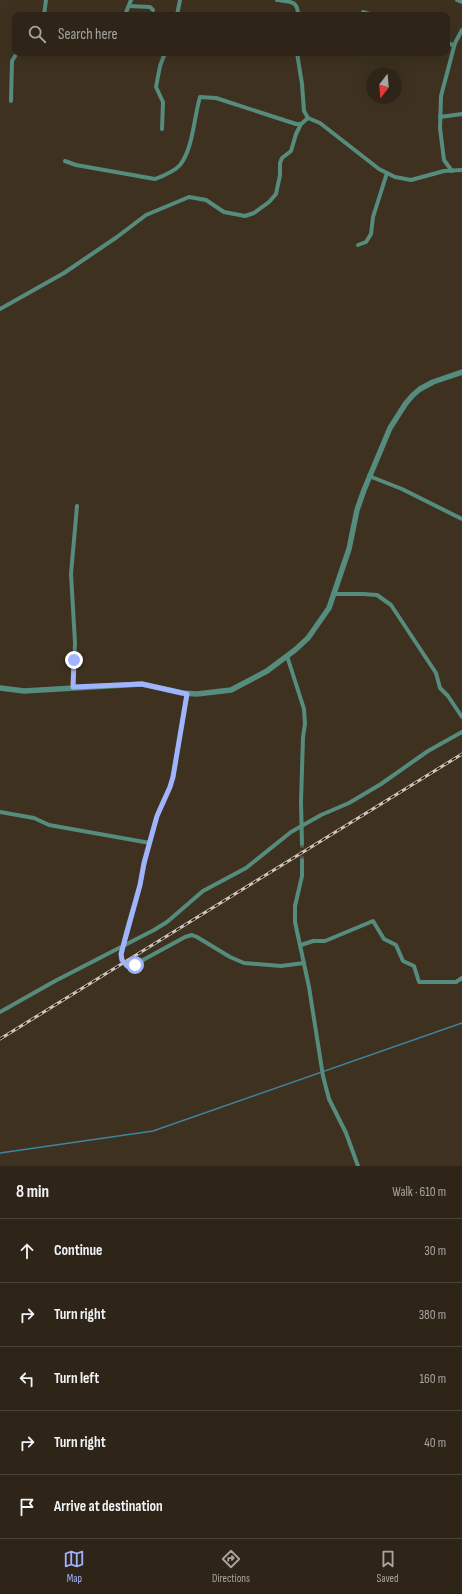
<!DOCTYPE html>
<html lang="en">
<head>
<meta charset="utf-8">
<style>
  :root { --surface:#2e2518; --page:#362d21; --text:#f1f3f6; --muted:#a7a5a2; --line:#494237; --accent:#a0b3fd }
  body { margin:0; font-family:"Sofia Sans Condensed",sans-serif; background:var(--page); color:var(--text) }
  .compass { position:absolute; left:366px; top:68px; width:36px; height:36px; border-radius:50%; background:var(--surface); box-shadow:0 4px 16px #0002; rotate:196deg }
  .stop { position:absolute; width:12px; height:12px; margin:-9px; border:3px solid #a0b3fd; border-radius:50%; background:#fff }
  .stop.end { background:#a0b3fd; border-color:#fff; box-shadow:0 1px 4px #0008 }
  .list { margin:0; padding:0; list-style:none }
  h2 { display:flex; justify-content:space-between; align-items:center; height:52px; margin:0; padding:0 16px; font-size:17px }
  h2 small { font-size:13px; font-weight:400; color:var(--muted) }
  .list li { display:grid; grid-template-columns:26px 1fr auto; gap:12px; align-items:center; box-sizing:border-box; height:64px; padding:0 16px; border-top:1px solid var(--line) }
  .list b { display:block; font-size:15px; white-space:nowrap }
  .list em { font-size:13px; font-style:normal; color:var(--muted) }
  .icon { flex:none; width:22px; height:22px; fill:none; stroke:currentColor; stroke-width:2; stroke-linecap:round; stroke-linejoin:round }
  .map { position:relative; flex:none; width:462px; height:1166px; overflow:hidden }
  .search { position:absolute; background:var(--surface); box-shadow:0 4px 16px #0002; left:12px; right:12px; top:12px; height:44px; display:flex; align-items:center; gap:10px; box-sizing:border-box; padding:0 14px; border-radius:8px; color:var(--muted); font-size:15px }
  .sheet { height:372px; background:var(--surface) }
  nav { display:flex; justify-content:space-around; align-items:center; box-sizing:border-box; height:56px; border-top:1px solid var(--line); background:var(--surface); font-size:11px; color:var(--muted) }
  nav a { display:grid; justify-items:center; gap:2px }
  nav .on { color:var(--accent) }
  .map>svg:first-child { display:block }
</style>
</head>
<body>
<div class="map">
<svg width="462" height="1166" viewBox="0 0 462 1166">
  <rect width="100%" height="100%" fill="#3e3120"/>
  <g fill="none" stroke-linecap="round" stroke-linejoin="round">
    <polyline stroke="#3e859f" stroke-width="1.5" points="0,1153 153,1131 462,1023"/>
    <polyline stroke="#594d3d" stroke-width="4" stroke-dasharray="4 2" stroke-linecap="butt" points="302,860 302,844"/>
    <g stroke="#558c7d" stroke-width="4">
      <path d="M277 0C290 2 298 0 298 15"/>
      <polyline points="457,0 462,2"/>
      <polyline points="129,6 150,7 153,10"/>
      <polyline points="363,12 373,15"/>
      <polyline points="44,15 46,0"/>
      <polyline points="125,15 131,0"/>
      <polyline points="177,15 180,0"/>
      <polyline points="447,42 454,46"/>
      <polyline points="297,53 302,84 304,111 308,118 320,123 379,169 395,177 411,180 444,171 462,170"/>
      <polyline points="11,101 12,61 17,53"/>
      <polyline points="440,117 462,114"/>
      <polyline points="162,129 163,102 156,87 160,66 165,53"/>
      <path d="M65 161 76 165 155 179C163 176 174 172 180 165 193 149 194 117 200 97L216 98 296 124H301L308 118"/>
      <polyline points="452,171 444,160 440,128 441,96 455,43 462,30"/>
      <polyline points="358,245 366,242 371,234 373,217 387,173"/>
      <polyline points="0,309 64,273 117,237 146,215 189,197 206,200 224,212 245,216 254,213 269,202 276,194 280,175 280,163 282,158 291,151 296,134 301,124"/>
      <polyline points="369,476 402,489 462,519"/>
      <polyline points="333,594 363,594 377,595 391,605 436,673 440,688 448,696 462,717"/>
      <polyline points="287,656 304,709 305,724 303,737 301,802 302,844"/>
      <polyline points="73,687 75,643 71,574 77,506"/>
      <path d="M187 694 173 777C170 790 163 799 159 811 150 835 145 861 140 885 136 901 119 948 122 960L127 966H132L185 937 192 935 197 937 230 957 244 963 281 966 304 963"/>
      <polyline points="0,812 34,818 49,825 150,843"/>
      <polyline points="302,860 302,876 295,906 295,922 309,987 323,1076 329,1099 346,1133 358,1166"/>
      <polyline points="301,945 313,941 325,941 373,921 384,939 396,945 403,961 414,966 419,982 456,982 462,978"/>
      <polyline points="0,1012 55,981 154,930 167,922 203,891 246,868 291,832 321,815 349,803 381,784 428,751 462,732"/>
    </g>
    <polyline stroke="#558c7d" stroke-width="5.5" points="0,688 24,691 142,684 182,693 197,694 231,690 267,671 295,650 308,638 329,608 349,549 357,510 364,490 390,428 406,403 413,395 420,389 433,382 462,372"/>
    <defs>
      <polyline id="rail" points="0,1039 462,754"/>
    </defs>
    <use href="#rail" stroke="#cec5b9" stroke-width="3"/>
    <use href="#rail" stroke="#201a13" stroke-width="1.5" stroke-dasharray="4.5" stroke-linecap="butt"/>
  </g>
  <g fill="none" stroke-linecap="round" stroke-linejoin="round">
    <polyline stroke="#a0b3fd" stroke-width="5" points="74,660 73,687 142,684 187,694 173,777 170,787 157,816 144,863 140,885 121,954 122,960 127,966 135,965"/>
  </g>
</svg>
<svg class="compass" viewBox="-18 -18 36 36"><path d="M0-13l5 13h-10z" fill="#e53935"/><path d="M0 13l5-13h-10z" fill="#a7a5a2"/></svg>
<div class="stop" style="left:135px;top:965px"></div>
<div class="stop end" style="left:74px;top:660px"></div>
<div class="search"><svg class="icon" aria-label="search" viewBox="0 0 24 24"><circle cx="10" cy="10" r="6"/><path d="M15 15l6 6"/></svg>Search here</div>
</div>
<section class="sheet">
<h2>8 min<small>Walk · 610 m</small></h2>
<ul class="list">
<li><svg class="icon" aria-label="ahead" viewBox="0 0 24 24"><path d="M12 20V5M6 11l6-6 6 6"/></svg><div><b>Continue</b></div><em>30 m</em></li>
<li><svg class="icon" aria-label="right" viewBox="0 0 24 24"><path d="M7 20v-9h11M14 6l5 5-5 5"/></svg><div><b>Turn right</b></div><em>380 m</em></li>
<li><svg class="icon" aria-label="left" viewBox="0 0 24 24"><path d="M17 20v-9H6M10 6l-5 5 5 5"/></svg><div><b>Turn left</b></div><em>160 m</em></li>
<li><svg class="icon" aria-label="right" viewBox="0 0 24 24"><path d="M7 20v-9h11M14 6l5 5-5 5"/></svg><div><b>Turn right</b></div><em>40 m</em></li>
<li><svg class="icon" aria-label="arrive" viewBox="0 0 24 24"><path d="M6 21V4h12l-3 4 3 4H6"/></svg><div><b>Arrive at destination</b></div></li>
</ul>
</section>
<nav>
<a class="on"><svg class="icon" aria-label="map" viewBox="0 0 24 24"><path d="M3 6l6-2 6 2 6-2v14l-6 2-6-2-6 2zM9 4v14M15 6v14"/></svg>Map</a>
<a><svg class="icon" aria-label="directions" viewBox="0 0 24 24"><path d="M12 3l9 9-9 9-9-9zM9 14v-3h6M13 9l2 2-2 2"/></svg>Directions</a>
<a><svg class="icon" aria-label="saved" viewBox="0 0 24 24"><path d="M7 4h10v16l-5-4-5 4z"/></svg>Saved</a>
</nav>
</body>
</html>
